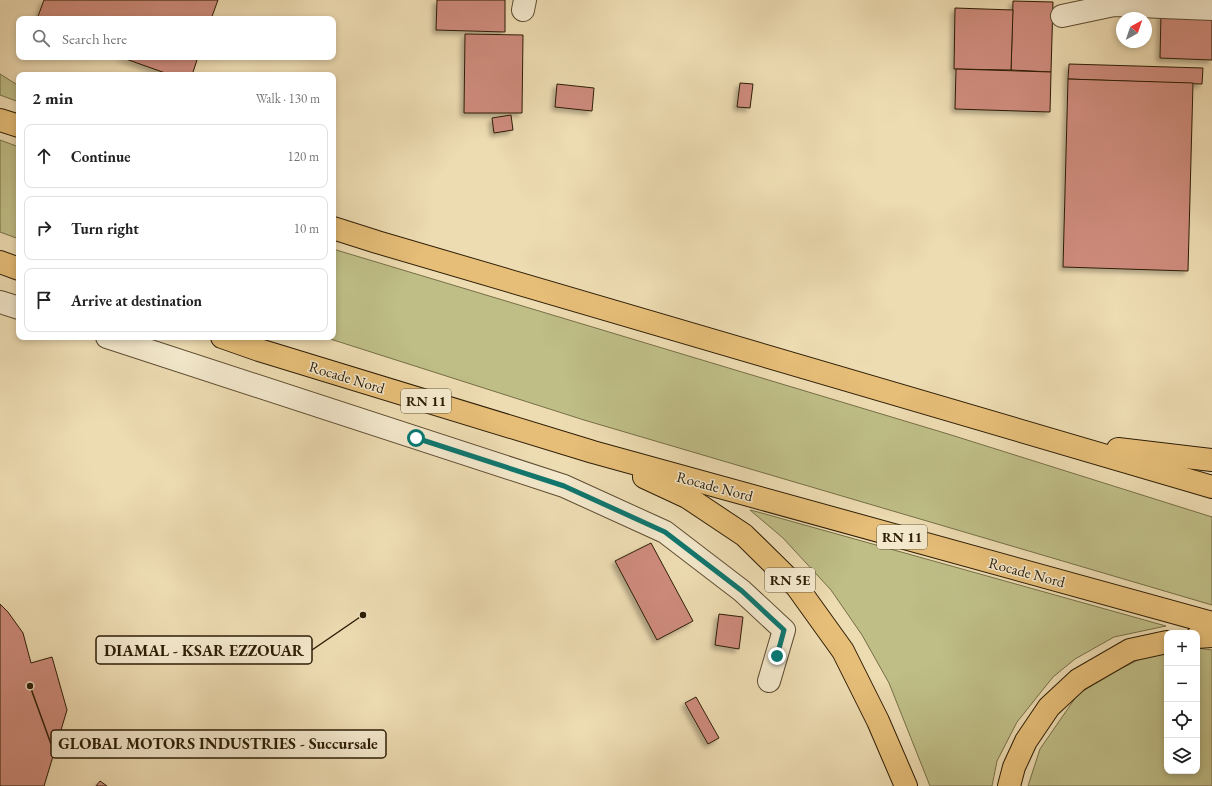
<!DOCTYPE html>
<html lang="en">
<head>
<meta charset="utf-8">
<style>
  :root { --surface:#fff; --page:#f6f6f6; --text:#222; --muted:#767676; --line:#e0e0e0 }
  body { margin:0; font-family:"EB Garamond",serif; background:var(--page); color:var(--text) }
  .controls { position:absolute; right:12px; bottom:12px; display:grid; overflow:hidden; border-radius:8px; box-shadow:0 2px 6px #0003 }
  .controls button { width:36px; height:36px; display:grid; place-items:center; padding:0; border:0; border-bottom:1px solid var(--line); background:var(--surface); color:var(--text); font:20px sans-serif }
  .compass { position:absolute; left:1116px; top:12px; width:36px; height:36px; border-radius:50%; background:var(--surface); box-shadow:0 2px 6px #0003; rotate:40deg }
  .stop { position:absolute; width:12px; height:12px; margin:-9px; border:3px solid #0f766e; border-radius:50%; background:#fff }
  .stop.end { background:#0f766e; border-color:#fff; box-shadow:0 1px 4px #0008 }
  .list { margin:0; padding:0; list-style:none }
  h2 { display:flex; justify-content:space-between; align-items:center; height:52px; margin:0; padding:0 16px; font-size:17px }
  h2 small { font-size:13px; font-weight:400; color:var(--muted) }
  .list li { display:grid; grid-template-columns:26px 1fr auto; gap:12px; align-items:center; box-sizing:border-box; height:64px; margin:0 8px 8px; padding:0 8px; border:1px solid var(--line); border-radius:8px }
  .list b { display:block; font-size:15px; white-space:nowrap }
  .list em { font-size:13px; font-style:normal; color:var(--muted) }
  .icon { flex:none; width:22px; height:22px; fill:none; stroke:currentColor; stroke-width:2; stroke-linecap:round; stroke-linejoin:round }
  .map { position:relative; flex:none; width:1212px; height:786px; overflow:hidden }
  .search { position:absolute; background:var(--surface); box-shadow:0 2px 6px #0003; left:16px; top:16px; width:320px; height:44px; display:flex; align-items:center; gap:10px; box-sizing:border-box; padding:0 14px; border-radius:8px; color:var(--muted); font-size:15px }
  .panel { position:absolute; background:var(--surface); box-shadow:0 2px 6px #0003; left:16px; top:72px; width:320px; height:268px; border-radius:8px }
  .map>svg:first-child { display:block }
</style>
</head>
<body>
<div class="map">
<svg width="1212" height="786" viewBox="0 0 1212 786">
  <defs>
    <filter id="shadow"><feDropShadow dx="-3.5" dy="3.5" stdDeviation="2" flood-color="#0004"/></filter>
  </defs>
  <rect width="100%" height="100%" fill="#eddbb1"/>
  <filter id="stains"><feTurbulence type="fractalNoise" baseFrequency=".005" numOctaves="4"/><feColorMatrix values="0 0 0 0 .2 0 0 0 0 .09 0 0 0 0 .02 0 0 0 .5 -.17"/></filter>
  <radialGradient id="worn" r=".72"><stop offset=".6" stop-color="#630" stop-opacity="0"/><stop offset="1" stop-color="#630" stop-opacity=".3"/></radialGradient>
  <g fill="#bfbe87" stroke="#766e46">
    <polygon points="0,74 19,86 19,102 0,95"/>
    <polygon points="0,140 19,147 19,239 0,232"/>
    <polygon points="333,249 948,434 1212,517 1212,605 584,420 324,337 333,337"/>
    <polygon points="750,510 758,512 1166,626 1114,637 1075,659 1053,677 1017,722 997,761 992,786 930,786 889,683 862,635 831,590 783,538"/>
    <polygon points="1197,648 1212,650 1212,786 1028,786 1040,749 1078,694 1118,670 1146,656 1167,651 1167,771 1197,771"/>
  </g>
  <g fill="#ce8b7b" stroke="#2d1d06" filter="url(#shadow)">
    <polygon points="44,0 218,0 211,19 37,19"/>
    <polygon points="437,0 505,0 505,32 436,30"/>
    <polygon points="1013,1 1053,2 1051,72 1011,70"/>
    <polygon points="955,8 1013,10 1011,70 954,69"/>
    <polygon points="1161,13 1212,14 1212,60 1160,58"/>
    <polygon points="465,34 523,35 522,113 464,113"/>
    <polygon points="120,57 198,57 192,75 171,75"/>
    <polygon points="1069,64 1203,68 1202,84 1068,79"/>
    <polygon points="956,69 1051,72 1050,112 955,109"/>
    <polygon points="1068,79 1193,83 1188,271 1063,267"/>
    <polygon points="740,83 753,84 750,108 737,107"/>
    <polygon points="557,84 594,88 592,111 555,107"/>
    <polygon points="511,115 513,130 494,133 492,118"/>
    <polygon points="651,543 693,621 657,640 615,561"/>
    <polygon points="0,604 8,612 23,633 31,663 52,657 67,710 44,786 0,786"/>
    <polygon points="719,614 743,617 739,649 715,645"/>
    <polygon points="696,697 719,738 708,744 685,703"/>
    <polygon points="100,781 107,786 96,786"/>
  </g>
  <g fill="none" stroke-linecap="round" stroke-linejoin="round">
    <defs>
      <g id="minor">
        <polyline points="523,10 525,0"/>
        <polyline points="1062,16 1114,5 1212,9"/>
        <polyline points="0,302 19,308"/>
        <polyline points="107,337 564,486 665,532 742,591 784,630 769,681"/>
      </g>
      <g id="highway">
        <polyline points="0,120 19,126"/>
        <polyline points="333,228 377,242 1212,487"/>
        <polyline points="0,262 19,269"/>
        <polyline points="222,337 259,350 593,452 1212,623"/>
        <polyline points="1118,449 1212,460"/>
        <polyline points="644,477 687,497 744,535 797,587 843,651 878,721 906,786"/>
        <polyline points="1197,637 1212,636"/>
        <polyline points="1009,786 1014,767 1026,741 1049,707 1078,680 1130,650 1167,642"/>
      </g>
    </defs>
    <use href="#minor" stroke="#5d4c31" stroke-width="24"/>
    <use href="#highway" stroke="#2d1d06" stroke-width="24"/>
    <use href="#minor" stroke="#f3e8cc" stroke-width="22"/>
    <use href="#highway" stroke="#e6be78" stroke-width="22"/>
  </g>
  <g fill="none" stroke-linecap="round" stroke-linejoin="round">
    <polyline stroke="#0f766e" stroke-width="5" points="416,438 564,486 665,532 742,591 784,630 777,656"/>
  </g>
  <g text-anchor="middle" dominant-baseline="central" stroke-width="3" stroke-linejoin="round" paint-order="stroke">
    <g fill="#f3e8cc" stroke="#685a41" stroke-width="1">
      <rect x="401" y="389" width="50" height="24" rx="3"/>
      <rect x="877" y="525" width="50" height="24" rx="3"/>
      <rect x="765" y="568" width="50" height="24" rx="3"/>
    </g>
    <g font-size="14" font-weight="bold" fill="#2d1d06">
      <text x="426" y="401">RN 11</text>
      <text x="902" y="537">RN 11</text>
      <text x="790" y="580">RN 5E</text>
    </g>
    <g font-size="15" fill="#2d1d06" stroke="#f3e8cc">
      <text transform="translate(347 377) rotate(17)">Rocade Nord</text>
      <text transform="translate(715 486) rotate(15)">Rocade Nord</text>
      <text transform="translate(1027 572) rotate(15)">Rocade Nord</text>
    </g>
  </g>
  <path fill="none" stroke="#2d1d06" stroke-width="1.5" d="M363 615L312 650M30 686L51 744"/>
  <g fill="#2d1d06" stroke="#f3e8cc" stroke-width="1.5">
    <circle cx="363" cy="615" r="4"/>
    <circle cx="30" cy="686" r="4"/>
  </g>
  <g fill="#f3e8cc" stroke="#2d1d06" stroke-width="1.5">
    <rect x="96" y="636" width="216" height="28" rx="4"/>
    <rect x="51" y="730" width="335" height="28" rx="4"/>
  </g>
  <g font-size="16" text-anchor="middle" font-weight="bold" fill="#2d1d06">
    <text x="204" y="656">DIAMAL - KSAR EZZOUAR</text>
    <text x="218" y="749">GLOBAL MOTORS INDUSTRIES - Succursale</text>
  </g>
  <rect width="100%" height="100%" filter="url(#stains)"/>
  <rect width="100%" height="100%" fill="url(#worn)"/>
</svg>
<div class="controls">
<button>+</button>
<button>−</button>
<button><svg class="icon" aria-label="locate" viewBox="0 0 24 24"><circle cx="12" cy="12" r="6"/><path d="M12 2v4M12 18v4M2 12h4M18 12h4"/></svg></button>
<button><svg class="icon" aria-label="layers" viewBox="0 0 24 24"><path d="M12 4l9 5-9 5-9-5zM3 14l9 5 9-5"/></svg></button>
</div>
<svg class="compass" viewBox="-18 -18 36 36"><path d="M0-13l5 13h-10z" fill="#e53935"/><path d="M0 13l5-13h-10z" fill="#767676"/></svg>
<div class="stop" style="left:416px;top:438px"></div>
<div class="stop end" style="left:777px;top:656px"></div>
<div class="search"><svg class="icon" aria-label="search" viewBox="0 0 24 24"><circle cx="10" cy="10" r="6"/><path d="M15 15l6 6"/></svg>Search here</div>
<section class="panel">
<h2>2 min<small>Walk · 130 m</small></h2>
<ul class="list">
<li><svg class="icon" aria-label="ahead" viewBox="0 0 24 24"><path d="M12 20V5M6 11l6-6 6 6"/></svg><div><b>Continue</b></div><em>120 m</em></li>
<li><svg class="icon" aria-label="right" viewBox="0 0 24 24"><path d="M7 20v-9h11M14 6l5 5-5 5"/></svg><div><b>Turn right</b></div><em>10 m</em></li>
<li><svg class="icon" aria-label="arrive" viewBox="0 0 24 24"><path d="M6 21V4h12l-3 4 3 4H6"/></svg><div><b>Arrive at destination</b></div></li>
</ul>
</section>
</div>
</body>
</html>
